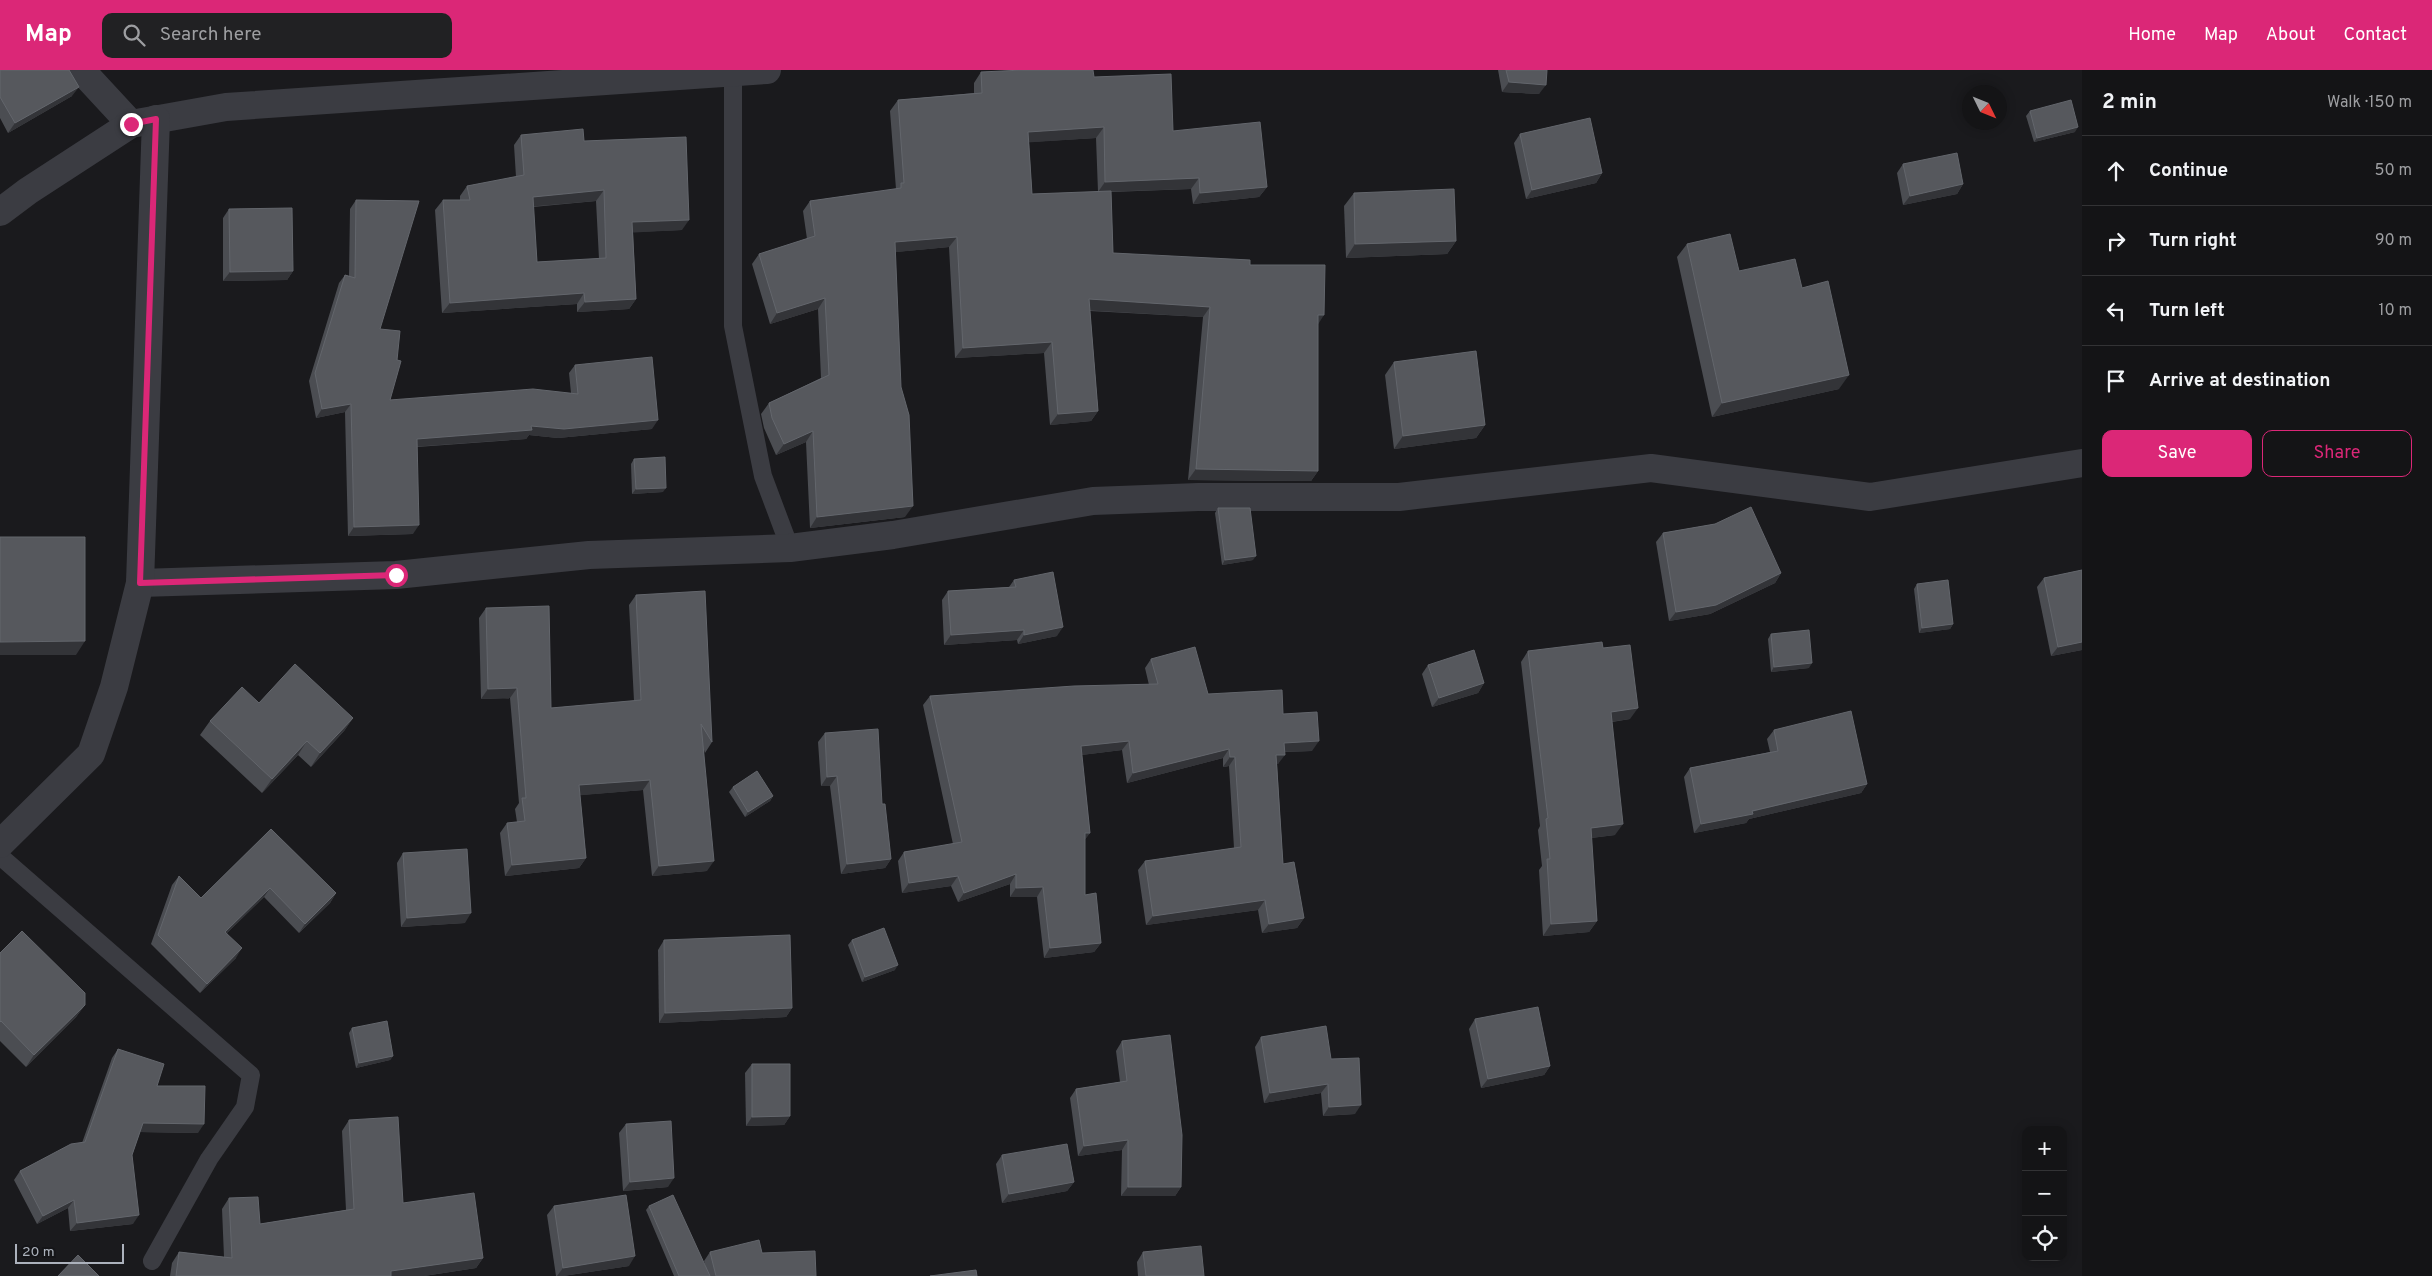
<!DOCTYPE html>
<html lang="en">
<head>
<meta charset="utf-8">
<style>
  :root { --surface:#141416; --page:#212123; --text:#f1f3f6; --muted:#9d9ea1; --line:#333335; --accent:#db2777 }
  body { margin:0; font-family:Overpass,sans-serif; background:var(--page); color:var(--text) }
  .controls { position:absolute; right:15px; bottom:15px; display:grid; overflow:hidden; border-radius:10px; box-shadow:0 2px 12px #0003 }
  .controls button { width:45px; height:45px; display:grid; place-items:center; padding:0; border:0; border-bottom:1px solid var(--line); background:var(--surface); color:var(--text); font:25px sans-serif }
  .compass { position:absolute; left:1962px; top:15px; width:45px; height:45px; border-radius:50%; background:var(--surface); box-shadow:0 2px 12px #0003; rotate:133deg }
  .scale { position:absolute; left:15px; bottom:12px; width:109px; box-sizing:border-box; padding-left:5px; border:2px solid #acb2bc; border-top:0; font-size:14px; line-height:18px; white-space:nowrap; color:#acb2bc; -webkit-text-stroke:4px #151518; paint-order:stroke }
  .stop { position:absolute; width:15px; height:15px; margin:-11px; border:4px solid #db2777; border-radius:50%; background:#fff }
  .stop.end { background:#db2777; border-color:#fff; box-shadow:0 1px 5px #0008 }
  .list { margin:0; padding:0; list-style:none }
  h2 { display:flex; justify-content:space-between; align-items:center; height:65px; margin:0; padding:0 20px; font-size:21px }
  h2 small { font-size:16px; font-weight:400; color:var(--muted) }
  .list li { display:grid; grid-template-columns:32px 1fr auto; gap:15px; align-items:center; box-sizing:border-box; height:70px; padding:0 20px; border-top:1px solid var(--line) }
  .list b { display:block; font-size:19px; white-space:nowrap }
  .list em { font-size:16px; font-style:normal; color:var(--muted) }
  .actions { display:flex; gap:10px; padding:15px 20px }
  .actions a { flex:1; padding:11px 0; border:1px solid var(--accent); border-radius:10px; text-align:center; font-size:18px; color:var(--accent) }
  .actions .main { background:var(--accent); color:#fff }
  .icon { flex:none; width:28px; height:28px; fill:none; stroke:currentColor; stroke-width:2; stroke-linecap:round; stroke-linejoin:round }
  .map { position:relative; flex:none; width:2082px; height:1206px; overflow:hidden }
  header { display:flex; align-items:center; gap:30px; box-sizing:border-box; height:70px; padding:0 25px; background:var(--accent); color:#fff }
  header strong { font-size:24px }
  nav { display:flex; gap:28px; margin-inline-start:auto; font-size:18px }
  .search { width:350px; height:45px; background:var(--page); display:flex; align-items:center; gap:12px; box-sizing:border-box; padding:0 18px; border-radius:10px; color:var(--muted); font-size:19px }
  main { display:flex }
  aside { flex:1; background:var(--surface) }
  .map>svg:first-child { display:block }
</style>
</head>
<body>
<header>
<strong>Map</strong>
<div class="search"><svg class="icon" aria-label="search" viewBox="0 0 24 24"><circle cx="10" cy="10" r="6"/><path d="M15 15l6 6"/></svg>Search here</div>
<nav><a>Home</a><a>Map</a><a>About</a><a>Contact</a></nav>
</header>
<main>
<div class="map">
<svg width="2082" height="1206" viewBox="0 0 2082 1206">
  <rect width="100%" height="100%" fill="#1a1a1d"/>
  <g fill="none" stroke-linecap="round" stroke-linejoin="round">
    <g stroke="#3b3c42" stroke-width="18">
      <polyline points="733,4 733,256 763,406 790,478"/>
      <polyline points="0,786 251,1005 245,1037 209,1089 152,1191"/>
    </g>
    <g stroke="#3b3c42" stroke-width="28">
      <polyline points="81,0 131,54"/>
      <polyline points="0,142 28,121 131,54 226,37 767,0"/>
      <polyline points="140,513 396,505 589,485 790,478 893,465 1093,431 1198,427 1399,427 1651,398 1870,427 2082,393"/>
      <polyline points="0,774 91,684 114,617 140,513 156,49"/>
    </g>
  </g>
  <g fill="#4b4d52" fill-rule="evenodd">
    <polygon points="0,0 72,26 8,63 0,48"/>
    <polygon points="1498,0 1547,0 1539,24 1502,22"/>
    <path d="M981 2 1094 7 1173 61 1267 117 1259 127 1193 134 1191 119 1111 122 1113 183 1250 195 1318 255V401L1311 411 1188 410 1203 247 1090 241 1098 341 1091 351 1050 355 1044 283 955 288 949 177 895 182 905 447 810 458 806 372 776 385 764 358 761 344 769 333 821 308 818 239 770 254 752 194 759 184 807 169 803 141 810 131 896 119 890 41 898 30 974 23V13ZM1096 68 1098 122 1032 124 1029 72Z"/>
    <polygon points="2030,41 2075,62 2034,72 2026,46"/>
    <polygon points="1520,64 1602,103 1596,113 1526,129 1514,73"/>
    <path d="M521 65 584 71 682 160 633 162 636 229 629 239 577 242V234L442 243 435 140 443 130H460V126L467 116 516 107 514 75ZM596 131 599 189 537 192 533 137Z"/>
    <polygon points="1903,94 1963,114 1957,124 1903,135 1897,103"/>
    <polygon points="1354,123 1456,171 1447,184 1346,188 1344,136"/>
    <polygon points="356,130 380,259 390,330 571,323 569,303 575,295 652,359 558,368 529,365 526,369 417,377 413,464 348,466 345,342 316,348 309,311 339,213 345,205 349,206 350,139"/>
    <polygon points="229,139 293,201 287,210 223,211 223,148"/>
    <polygon points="1687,174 1739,201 1802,218 1839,319 1712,347 1677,187"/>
    <polygon points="1394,292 1485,355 1476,368 1394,379 1385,305"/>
    <polygon points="634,389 663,422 632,424 631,394"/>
    <polygon points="1218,438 1253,490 1222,495 1215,443"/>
    <polygon points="1715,454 1781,503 1775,513 1710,544 1669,551 1656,472 1663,463"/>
    <polygon points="2082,500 2082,580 2051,586 2037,517 2044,508"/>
    <polygon points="1014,510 1057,566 1018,574 1017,570 944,575 942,530 948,521 1009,517"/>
    <polygon points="1917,514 1953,554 1950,559 1919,563 1914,519"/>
    <polygon points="636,525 712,672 705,683 704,680 707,801 652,806 643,720 580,725 586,788 579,798 505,806 500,763 507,753 517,752 515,739 519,733 510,628 481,629 479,548 486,538 551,638 634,631 629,535"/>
    <polygon points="1771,564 1809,598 1771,602 1768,569"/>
    <polygon points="1603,578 1630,649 1612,652 1615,765 1591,768 1597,851 1589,862 1543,866 1539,800 1542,796 1538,760 1540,756 1521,592 1528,581"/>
    <polygon points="1151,589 1208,624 1283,644 1312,681 1284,682 1278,694 1277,694 1283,794 1304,848 1297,858 1262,863 1258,840 1146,855 1138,800 1145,791 1234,778 1229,696 1223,697 1223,688 1127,713 1122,680 1081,685 1090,763 1085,769 1085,825 1101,873 1094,882 1044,888 1037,827 1010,827 1010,814 958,832 951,816 902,823 898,791 904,782 953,774 923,635 930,626 1149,615 1145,598"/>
    <polygon points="1428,595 1484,613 1478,623 1432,637 1422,604"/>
    <polygon points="259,633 353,648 344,661 311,697 298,685 262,723 200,665 210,651"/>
    <polygon points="1774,660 1867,714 1861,723 1749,749 1746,753 1694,763 1684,707 1690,698 1770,682 1767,669"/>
    <polygon points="825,663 882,734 891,789 885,798 841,804 830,716 821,716 818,672"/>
    <polygon points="733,717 773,726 770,731 745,747 729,722"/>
    <polygon points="271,759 336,823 330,833 299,863 264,827 227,863 236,888 200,923 151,874 172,815 179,806 201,828"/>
    <polygon points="403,783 465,853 401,857 397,793"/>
    <polygon points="664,870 792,938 786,947 659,953 658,880"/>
    <polygon points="852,870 895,900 862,912 848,875"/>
    <polygon points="0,883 85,935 76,947 26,997 0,971"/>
    <polygon points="1475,949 1550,996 1544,1005 1481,1018 1469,959"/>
    <polygon points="352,958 393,986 390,990 356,998 349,963"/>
    <polygon points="1261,967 1331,989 1355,1044 1323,1046 1321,1023 1264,1033 1255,977"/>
    <polygon points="1122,971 1181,1117 1175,1126 1121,1126 1122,1080 1078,1086 1070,1028 1076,1019 1120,1012 1116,981"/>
    <polygon points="118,979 157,1016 198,1063 140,1062 132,1085 133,1154 70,1161 68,1138 37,1154 14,1110 20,1101 82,1073 112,988"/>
    <polygon points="752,994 790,1046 784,1055 746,1056 745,1003"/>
    <polygon points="349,1050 403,1133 483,1188 476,1198 424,1206 170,1206 172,1193 179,1182 224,1187 222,1139 229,1128 260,1154 346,1140 342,1061"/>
    <polygon points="626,1054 668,1117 623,1121 619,1063"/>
    <polygon points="1002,1085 1074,1112 1067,1121 1002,1133 996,1094"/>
    <polygon points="554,1136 629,1196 563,1206 556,1206 547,1145"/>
    <polygon points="649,1136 706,1198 704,1191 710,1182 762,1183 816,1206 674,1206 646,1140"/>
    <polygon points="1143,1182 1204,1206 1138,1206 1137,1192"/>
  </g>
  <g fill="#333438">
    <polygon points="1509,12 1546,15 1539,24 1502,22"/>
    <polygon points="79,17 72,26 8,63 15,53"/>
    <polygon points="1104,57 1096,68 1020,73 1028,62"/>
    <polygon points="2078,57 2075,62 2034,72 2037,68"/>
    <polygon points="1602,103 1596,113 1526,129 1532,120"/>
    <polygon points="1199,108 1191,119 1098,122 1105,112"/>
    <polygon points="1963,114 1957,124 1903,135 1910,126"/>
    <polygon points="1267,117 1259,127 1193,134 1200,123"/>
    <polygon points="604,120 596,131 526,137 533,127"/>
    <polygon points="689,150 682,160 625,163 632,152"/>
    <polygon points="957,167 949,177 887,183 895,172"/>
    <polygon points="1456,171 1447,184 1346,188 1355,174"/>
    <polygon points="293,201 287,210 223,211 230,202"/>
    <polygon points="584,223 577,234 442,243 450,233"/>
    <polygon points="825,228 818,239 770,254 777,243"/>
    <polygon points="636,229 629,239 577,242 585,232"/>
    <polygon points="1089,229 1210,237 1203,247 1082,240"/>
    <polygon points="1318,245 1324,245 1317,256"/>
    <polygon points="1052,272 1044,283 955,288 963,278"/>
    <polygon points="1849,305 1839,319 1712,347 1722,333"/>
    <polygon points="351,334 345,342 316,348 322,339"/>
    <polygon points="1098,341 1091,351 1050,355 1058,344"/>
    <polygon points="658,350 652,359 558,368 529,365 526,369 411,377 417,369 531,356"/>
    <polygon points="1485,355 1476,368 1394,379 1403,366"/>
    <polygon points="813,361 806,372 776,385 784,374"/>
    <polygon points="1196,399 1318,401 1311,411 1188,410"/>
    <polygon points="666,418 663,422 632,424 636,419"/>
    <polygon points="913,436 905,447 810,458 817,447"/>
    <polygon points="419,455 413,464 348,466 354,457"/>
    <polygon points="1256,486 1253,490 1222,495 1225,490"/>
    <polygon points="1781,503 1775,513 1710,544 1669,551 1676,542"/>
    <polygon points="1953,554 1950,559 1919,563 1922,558"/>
    <polygon points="1063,557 1057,566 1018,574 1024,565"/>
    <polygon points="1024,560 1017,570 944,575 951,565"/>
    <polygon points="85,571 76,585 0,585 0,572"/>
    <polygon points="2082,572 2082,580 2051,586 2058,577"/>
    <polygon points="1812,593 1809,598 1771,602 1774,597"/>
    <polygon points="1484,613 1478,623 1432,637 1439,628"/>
    <polygon points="517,618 510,628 481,629 488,619"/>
    <polygon points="1638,638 1630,649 1603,653 1611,642"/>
    <polygon points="353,648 344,661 311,697 320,683"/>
    <polygon points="307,671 298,685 262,723 272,709"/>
    <polygon points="1129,671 1122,680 1074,686 1081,676"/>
    <polygon points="1319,671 1312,681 1278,682 1284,673"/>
    <polygon points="1229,679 1223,688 1127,713 1133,703"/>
    <polygon points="1276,685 1285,685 1278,694 1270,694"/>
    <polygon points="1230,687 1235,687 1229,696 1223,697"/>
    <polygon points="837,706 830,716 821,716 827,707"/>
    <polygon points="650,710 643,720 572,726 579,715"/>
    <polygon points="1867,714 1861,723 1749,749 1746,753 1694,763 1701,754"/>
    <polygon points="773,726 770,731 745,747 748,742"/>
    <polygon points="1623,754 1615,765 1583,769 1591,758"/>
    <polygon points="1085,763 1090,763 1083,772"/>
    <polygon points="586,788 579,798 505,806 512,795"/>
    <polygon points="891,789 885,798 841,804 847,794"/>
    <polygon points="714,791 707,801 652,806 659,796"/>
    <polygon points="1016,804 1010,814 958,832 964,823"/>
    <polygon points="958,806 951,816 902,823 909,813"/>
    <polygon points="1043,817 1037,827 1010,827 1016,818"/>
    <polygon points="270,818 264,827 219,871 225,862"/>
    <polygon points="336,823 330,833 299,863 305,854"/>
    <polygon points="1265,830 1258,840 1146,855 1153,846"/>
    <polygon points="471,843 465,853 401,857 407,848"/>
    <polygon points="1304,848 1297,858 1262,863 1269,854"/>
    <polygon points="1597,851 1589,862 1543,866 1551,854"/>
    <polygon points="1101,873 1094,882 1044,888 1050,878"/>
    <polygon points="242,878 236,888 200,923 207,914"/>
    <polygon points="898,895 895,900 862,912 865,907"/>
    <polygon points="85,935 76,947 26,997 34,985"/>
    <polygon points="792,938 786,947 659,953 665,943"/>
    <polygon points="393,986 390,990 356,998 359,993"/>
    <polygon points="1550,996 1544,1005 1481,1018 1488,1009"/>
    <polygon points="1328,1014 1321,1023 1264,1033 1270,1023"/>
    <polygon points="1361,1035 1355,1044 1323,1046 1329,1037"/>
    <polygon points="790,1046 784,1055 746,1056 752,1047"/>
    <polygon points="143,1053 204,1054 198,1063 137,1062"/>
    <polygon points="1128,1070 1122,1080 1078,1086 1084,1076"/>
    <polygon points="674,1108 668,1117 623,1121 630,1112"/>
    <polygon points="1074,1112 1067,1121 1002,1133 1009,1124"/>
    <polygon points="1128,1117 1181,1117 1175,1126 1121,1126"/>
    <polygon points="74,1130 68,1138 37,1154 43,1146"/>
    <polygon points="139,1145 133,1154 70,1161 77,1153"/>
    <polygon points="635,1186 629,1196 563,1206 557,1206 563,1198"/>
    <polygon points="483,1188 476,1198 424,1206 388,1206 391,1201"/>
  </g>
  <g fill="#56585d" stroke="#63666c" fill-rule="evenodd">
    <polygon points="0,0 69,0 79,17 15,53 0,27"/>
    <polygon points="1023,0 1093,0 1094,7 1171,4 1173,61 1260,52 1267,117 1200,123 1199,108 1105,112 1104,57 1028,62 1032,124 1111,121 1113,183 1250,190 1250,195 1325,195 1324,245 1318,245 1318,401 1196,399 1210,237 1089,229 1098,341 1058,344 1052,272 963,278 957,167 895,172 901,317 909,345 913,436 817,447 813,361 784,374 772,348 769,333 829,305 825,228 777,243 759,184 815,166 810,131 901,118 901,113 904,113 898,30 982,23 981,2"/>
    <polygon points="1506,0 1547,0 1546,15 1509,12"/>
    <polygon points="2071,30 2078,57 2037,68 2030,41"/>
    <polygon points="1590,48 1602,103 1532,120 1520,64"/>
    <path d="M583 59 584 71 686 67 689 150 632 152 636 229 585 232 584 223 450 233 443 130H470L467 116 524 105 521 65ZM604 120 606 188 537 192 533 127Z"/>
    <polygon points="1957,83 1963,114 1910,126 1903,94"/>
    <polygon points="1454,119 1456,171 1355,174 1354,123"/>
    <polygon points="356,130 419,131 380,259 400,261 397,290 401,291 390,330 533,319 578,324 575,295 652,287 658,350 564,359 531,356 532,360 417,369 419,455 354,457 351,334 322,339 315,303 345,205 355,208"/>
    <polygon points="292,138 293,201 230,202 229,139"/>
    <polygon points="1730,164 1739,201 1795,189 1802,218 1828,211 1849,305 1722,333 1687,174"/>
    <polygon points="1476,281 1485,355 1403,366 1394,292"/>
    <polygon points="665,387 666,418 636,419 634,389"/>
    <polygon points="1751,437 1781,503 1716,535 1676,542 1663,463 1715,454"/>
    <polygon points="1218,438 1250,438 1256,486 1225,490"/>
    <polygon points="0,467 85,467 85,571 0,572"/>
    <polygon points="2082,500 2082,572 2058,577 2044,508"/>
    <polygon points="1053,502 1063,557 1024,565 1024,560 951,565 948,521 1016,517 1014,510"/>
    <polygon points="1948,510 1953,554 1922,558 1917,514"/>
    <polygon points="705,521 712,672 701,654 714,791 659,796 650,710 579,715 586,788 512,795 507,753 525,751 522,728 526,728 517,618 488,619 486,538 549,536 551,638 641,630 636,525"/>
    <polygon points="1809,560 1812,593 1774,597 1771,564"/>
    <polygon points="1602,572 1603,578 1630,575 1638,638 1611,642 1623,754 1591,758 1597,851 1551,854 1547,789 1550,789 1546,749 1548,748 1528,581"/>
    <polygon points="1195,577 1208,624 1282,620 1283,644 1317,642 1319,671 1284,673 1285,685 1276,685 1283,794 1294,792 1304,848 1269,854 1265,830 1153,846 1145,791 1241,777 1235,687 1230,687 1229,679 1133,703 1129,671 1081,676 1090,763 1085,763 1085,825 1096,823 1101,873 1050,878 1043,817 1016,818 1016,804 964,823 958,806 909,813 904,782 962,772 930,626 1074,616 1158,614 1151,589"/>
    <polygon points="1474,580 1484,613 1439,628 1428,595"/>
    <polygon points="295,594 353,648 320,683 307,671 272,709 210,651 242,617 259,633"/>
    <polygon points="1851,641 1867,714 1752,741 1753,744 1701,754 1690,698 1778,681 1774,660"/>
    <polygon points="878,659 882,734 885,734 891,789 847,794 837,706 827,707 825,663"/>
    <polygon points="757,701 773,726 748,742 733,717"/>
    <polygon points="271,759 336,823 305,854 270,818 225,862 242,878 207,914 158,865 179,806 201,828"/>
    <polygon points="467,779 471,843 407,848 403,783"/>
    <polygon points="884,858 898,895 865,907 852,870"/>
    <polygon points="22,861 85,923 85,935 34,985 1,951 0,952 0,883"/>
    <polygon points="790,865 792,938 665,943 664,870"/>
    <polygon points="1538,937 1550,996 1488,1009 1475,949"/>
    <polygon points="387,951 393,986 359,993 352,958"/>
    <polygon points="1326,956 1331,989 1359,988 1361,1035 1329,1037 1328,1014 1270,1023 1261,967"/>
    <polygon points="1170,965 1182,1065 1181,1117 1128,1117 1128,1070 1084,1076 1076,1019 1127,1011 1122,971"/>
    <polygon points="118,979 164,994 157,1016 205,1016 204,1054 143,1053 132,1085 139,1145 77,1153 74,1130 43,1146 20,1101 71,1074 85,1072"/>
    <polygon points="752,994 790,994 790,1046 752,1047"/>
    <polygon points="398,1047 403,1133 474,1123 483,1188 391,1201 391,1206 176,1206 179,1182 232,1188 229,1128 258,1127 260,1154 354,1139 349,1050"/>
    <polygon points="671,1051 674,1108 630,1112 626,1054"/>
    <polygon points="1067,1074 1074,1112 1009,1124 1002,1085"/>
    <polygon points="626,1125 635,1186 563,1198 554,1136"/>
    <polygon points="673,1125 710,1206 679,1206 649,1136"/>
    <polygon points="759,1170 762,1183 815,1181 816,1206 716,1206 710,1182"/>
    <polygon points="1201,1176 1204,1206 1146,1206 1143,1182"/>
    <polygon points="78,1185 99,1206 58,1206"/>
    <polygon points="976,1200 977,1206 930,1206"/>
  </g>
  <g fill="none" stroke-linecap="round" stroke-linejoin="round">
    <polyline stroke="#db2777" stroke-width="6" points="131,54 156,49 140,513 396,505"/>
  </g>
</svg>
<div class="controls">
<button>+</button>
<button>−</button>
<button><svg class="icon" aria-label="locate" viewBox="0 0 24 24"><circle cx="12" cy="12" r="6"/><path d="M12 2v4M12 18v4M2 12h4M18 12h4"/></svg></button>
</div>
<svg class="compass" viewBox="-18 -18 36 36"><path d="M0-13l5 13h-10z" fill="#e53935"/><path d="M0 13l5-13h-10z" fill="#9d9ea1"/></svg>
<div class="scale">20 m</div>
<div class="stop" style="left:396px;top:505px"></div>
<div class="stop end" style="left:131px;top:54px"></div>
</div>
<aside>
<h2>2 min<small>Walk · 150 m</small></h2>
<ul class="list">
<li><svg class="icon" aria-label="ahead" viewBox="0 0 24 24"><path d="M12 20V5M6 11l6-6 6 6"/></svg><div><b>Continue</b></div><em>50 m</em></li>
<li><svg class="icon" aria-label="right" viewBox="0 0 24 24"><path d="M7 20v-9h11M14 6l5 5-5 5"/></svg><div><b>Turn right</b></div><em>90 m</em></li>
<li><svg class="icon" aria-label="left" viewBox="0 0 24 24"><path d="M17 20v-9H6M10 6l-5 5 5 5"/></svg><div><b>Turn left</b></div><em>10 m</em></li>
<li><svg class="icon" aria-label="arrive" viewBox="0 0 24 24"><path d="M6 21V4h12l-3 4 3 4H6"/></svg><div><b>Arrive at destination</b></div></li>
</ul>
<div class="actions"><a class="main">Save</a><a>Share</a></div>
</aside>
</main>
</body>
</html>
